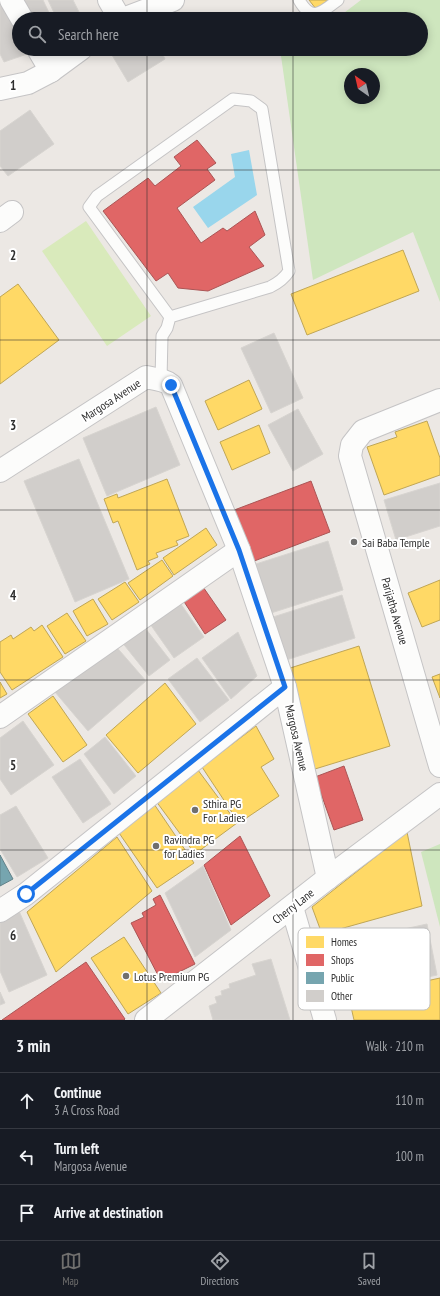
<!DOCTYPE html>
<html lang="en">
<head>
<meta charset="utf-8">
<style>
  :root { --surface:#171b24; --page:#242831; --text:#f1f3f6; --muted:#9ea1a6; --line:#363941; --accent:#706f6e }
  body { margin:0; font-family:"PT Sans Narrow",sans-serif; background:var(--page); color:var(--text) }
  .compass { position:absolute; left:344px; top:68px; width:36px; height:36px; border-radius:50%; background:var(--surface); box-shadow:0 2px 10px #0003; rotate:326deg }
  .stop { position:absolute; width:12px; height:12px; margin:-9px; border:3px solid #1a73e8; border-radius:50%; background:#fff }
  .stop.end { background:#1a73e8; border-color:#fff; box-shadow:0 1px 4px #0008 }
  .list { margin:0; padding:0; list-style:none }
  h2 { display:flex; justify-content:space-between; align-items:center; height:52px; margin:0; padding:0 16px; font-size:17px }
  h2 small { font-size:13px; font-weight:400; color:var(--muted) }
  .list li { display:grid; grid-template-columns:26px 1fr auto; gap:12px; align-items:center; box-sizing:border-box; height:56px; padding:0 16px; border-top:1px solid var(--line) }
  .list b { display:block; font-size:15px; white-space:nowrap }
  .list p { margin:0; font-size:13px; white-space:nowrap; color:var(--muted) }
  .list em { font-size:13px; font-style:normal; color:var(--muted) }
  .icon { flex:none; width:22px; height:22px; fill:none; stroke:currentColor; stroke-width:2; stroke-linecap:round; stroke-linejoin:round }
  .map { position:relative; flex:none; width:440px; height:1020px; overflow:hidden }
  .search { position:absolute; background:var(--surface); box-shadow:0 2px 10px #0003; left:12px; right:12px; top:12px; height:44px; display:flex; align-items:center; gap:10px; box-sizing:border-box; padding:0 14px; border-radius:22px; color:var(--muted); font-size:15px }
  .sheet { height:220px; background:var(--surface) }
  nav { display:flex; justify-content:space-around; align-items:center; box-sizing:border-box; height:56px; border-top:1px solid var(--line); background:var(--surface); font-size:11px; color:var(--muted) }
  nav a { display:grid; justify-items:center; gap:2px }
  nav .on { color:var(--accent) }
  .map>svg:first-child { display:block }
</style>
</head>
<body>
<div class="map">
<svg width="440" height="1020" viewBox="0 0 440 1020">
  <rect width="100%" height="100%" fill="#ece8e4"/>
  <g fill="#cee6be" fill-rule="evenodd">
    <path d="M361 0H440V302L413 232 313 280 280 49H421V19H336ZM350 74H374V98H350Z"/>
    <polygon points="440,844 440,927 421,852"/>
  </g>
  <polygon fill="#d9eabb" points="86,221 151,316 107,346 42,251"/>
  <polygon fill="#99d6ec" points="249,150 257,195 208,228 193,207 235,177 231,154"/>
  <g fill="#ffd966" stroke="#c0a655">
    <polygon points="309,0 328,0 316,9"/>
    <polygon points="403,250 419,291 307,335 291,294"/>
    <polygon points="18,284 59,340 0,384 0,297"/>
    <polygon points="249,380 262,409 218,430 205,401"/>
    <polygon points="427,421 440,458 440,475 384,495 367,447 397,437 395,432"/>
    <polygon points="259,425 270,453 232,470 220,442"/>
    <polygon points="167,479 189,536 176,541 178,545 156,553 158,557 148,561 150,564 137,570 118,521 113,523 104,499 117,494 118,498"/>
    <polygon points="206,528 217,545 174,575 163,558"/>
    <polygon points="162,560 173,576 140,600 128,583"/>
    <polygon points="440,580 440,620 422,627 408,593"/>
    <polygon points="125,582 139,602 112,620 98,599"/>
    <polygon points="93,599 108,624 87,636 73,611"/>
    <polygon points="67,613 86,641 65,654 47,626"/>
    <polygon points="42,625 63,657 12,690 0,672 0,642 11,635 13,639 31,627 34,631"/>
    <polygon points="359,646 390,746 315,769 284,670"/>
    <polygon points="440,674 440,698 432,677"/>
    <polygon points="0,682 7,694 0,698"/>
    <polygon points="165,683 196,724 138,773 106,735"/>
    <polygon points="53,696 87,745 63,762 28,714"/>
    <polygon points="256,726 274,759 261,767 279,796 239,823 202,767"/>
    <polygon points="195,766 237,823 195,854 153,797"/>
    <polygon points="154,804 194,863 157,888 117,830"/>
    <polygon points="407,832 422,906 322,934 312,907"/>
    <polygon points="117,837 152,891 56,972 27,912"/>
    <polygon points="124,937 161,993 128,1014 91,958"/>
    <polygon points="440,978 440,1020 354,1020 349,998"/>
  </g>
  <g fill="#e06666" stroke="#ab5555">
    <polygon points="197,140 216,163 207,169 215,180 177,208 201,243 223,228 227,231 255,211 265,235 249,247 264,266 208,291 178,288 168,273 156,281 103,211 148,178 155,186 181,166 174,157"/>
    <polygon points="311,481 330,532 249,563 229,512"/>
    <polygon points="201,584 226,620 205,634 181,597"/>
    <polygon points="344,766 363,820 334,830 315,777"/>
    <polygon points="240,836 270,896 231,925 204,865"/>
    <polygon points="160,895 195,964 161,981 131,923 144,917 142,913 156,905 153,899"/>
    <polygon points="86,962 125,1019 124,1020 2,1020"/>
  </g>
  <polygon fill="#76a5af" stroke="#608188" points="0,855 13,879 0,886"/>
  <g fill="#d1cecb" stroke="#d7d4d0">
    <polygon points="0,0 19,32 19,49 28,49 30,53 4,62 0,54"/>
    <polygon points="18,0 43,0 52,19 27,19"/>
    <polygon points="48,0 73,0 82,18 57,19"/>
    <polygon points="111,49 160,49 165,59 128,82 109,50"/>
    <polygon points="30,110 54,144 8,176 0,166 0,131"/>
    <polygon points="274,333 303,398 271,413 241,348"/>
    <polygon points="156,407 180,465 107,496 83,438"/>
    <polygon points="298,409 323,454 293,471 268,425"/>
    <polygon points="79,459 129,579 75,602 24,481"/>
    <polygon points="440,483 440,526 396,540 384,500"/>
    <polygon points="328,541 343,590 271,613 256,564"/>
    <polygon points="342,595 355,638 283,661 270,618"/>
    <polygon points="178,600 204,637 174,658 148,621"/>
    <polygon points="142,624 170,660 149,676 121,641"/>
    <polygon points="238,632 257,676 231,699 202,658"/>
    <polygon points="113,643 146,681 88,731 55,692"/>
    <polygon points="197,658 229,700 200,722 168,679"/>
    <polygon points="23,721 54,765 11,795 0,779 0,738"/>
    <polygon points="105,737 136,776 114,794 84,754"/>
    <polygon points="80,759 111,804 83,823 52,777"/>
    <polygon points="16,806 48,858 17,877 0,849 0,815"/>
    <polygon points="203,866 231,930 195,957 165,893"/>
    <polygon points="19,911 47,975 9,992 0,971 0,919"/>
    <polygon points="427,924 437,975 342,996 331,945"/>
    <polygon points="271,959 290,1020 213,1020 209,1006 217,1003 215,997 222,995 221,991 230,988 229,984 256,975 252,964"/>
    <polygon points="0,992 5,1003 0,1005"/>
  </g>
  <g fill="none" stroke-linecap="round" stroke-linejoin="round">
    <defs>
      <g id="service">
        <path d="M299 0C312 23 322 12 338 0"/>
        <path d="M161 380 162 336 167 328 170 317 270 287C278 283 284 279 289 271L262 109 251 101 233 99 97 196 89 207 170 317"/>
      </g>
      <g id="minor">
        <polyline points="11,0 22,19"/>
        <polyline points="109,0 120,19"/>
        <polyline points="38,49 51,71"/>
        <polyline points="0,221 12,212"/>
        <polyline points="440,400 363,431 352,445 350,456 440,766"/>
        <path d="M0 471 146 377C154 379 164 379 171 385L239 550 285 687 328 878"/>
        <polyline points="0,717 239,550"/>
        <polyline points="292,907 325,1020"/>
        <polyline points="0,911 26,894 285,687"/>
        <polyline points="146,1020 328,878 440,794"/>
      </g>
      <g id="tertiary">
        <polyline points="123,19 173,0"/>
        <polyline points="0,89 28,83 51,71 81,49"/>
      </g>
    </defs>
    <use href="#service" stroke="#c5c4c5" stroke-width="13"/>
    <use href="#minor" stroke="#c5c4c5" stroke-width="24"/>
    <use href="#tertiary" stroke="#c5c4c5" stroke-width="24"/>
    <use href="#service" stroke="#fcfcfb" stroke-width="11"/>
    <use href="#minor" stroke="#fcfcfb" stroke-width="22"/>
    <use href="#tertiary" stroke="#fcfcfb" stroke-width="22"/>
  </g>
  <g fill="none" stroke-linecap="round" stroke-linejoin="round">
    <polyline stroke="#1a73e8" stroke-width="5" points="26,894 285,687 239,550 171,385"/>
  </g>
  <path fill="none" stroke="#2e2e2e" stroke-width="1" stroke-opacity="0.55" d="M147 0V19M293 0V19M147 49V1020M293 49V1020M0 170H440M0 340H440M0 510H440M0 680H440M0 850H440"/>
  <g fill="#706f6e" stroke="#fff" stroke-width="1.5">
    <circle cx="354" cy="542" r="4"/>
    <circle cx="195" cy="810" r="4"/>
    <circle cx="156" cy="846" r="4"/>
    <circle cx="126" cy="976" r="4"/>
  </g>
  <g text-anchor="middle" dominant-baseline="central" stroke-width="4" stroke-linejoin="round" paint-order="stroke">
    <g font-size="12" fill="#2e2e2e" stroke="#fff">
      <text transform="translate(111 400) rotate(-33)">Margosa Avenue</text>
      <text transform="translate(395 611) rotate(74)">Parijatha Avenue</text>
      <text transform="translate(297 738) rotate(77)">Margosa Avenue</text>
      <text transform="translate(293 906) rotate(-38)">Cherry Lane</text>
    </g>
    <g font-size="12" fill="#2e2e2e" stroke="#fff" text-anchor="start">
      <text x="362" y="542">Sai Baba Temple</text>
      <text x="203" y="803">Sthira PG<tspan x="203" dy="14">For Ladies</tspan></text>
      <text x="164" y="839">Ravindra PG<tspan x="164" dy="14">for Ladies</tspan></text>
      <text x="134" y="976">Lotus Premium PG</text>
    </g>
  </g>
  <rect x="298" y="928" width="132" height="82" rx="6" fill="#fff" stroke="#c0c0c0" stroke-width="1"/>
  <rect x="306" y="936" width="18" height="12" fill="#ffd966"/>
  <rect x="306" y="954" width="18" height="12" fill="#e06666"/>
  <rect x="306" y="972" width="18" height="12" fill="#76a5af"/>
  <rect x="306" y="990" width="18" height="12" fill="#d1cecb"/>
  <g font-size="11" fill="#2e2e2e">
    <text x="331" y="946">Homes</text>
    <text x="331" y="964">Shops</text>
    <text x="331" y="982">Public</text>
    <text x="331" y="1000">Other</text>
  </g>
  <g font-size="13" text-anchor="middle" font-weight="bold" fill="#2e2e2e" stroke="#fff" stroke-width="4" stroke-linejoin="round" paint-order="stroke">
    <text x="13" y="90">1</text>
    <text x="13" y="260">2</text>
    <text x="13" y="430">3</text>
    <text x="13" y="600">4</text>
    <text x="13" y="770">5</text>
    <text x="13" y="940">6</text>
  </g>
</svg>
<svg class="compass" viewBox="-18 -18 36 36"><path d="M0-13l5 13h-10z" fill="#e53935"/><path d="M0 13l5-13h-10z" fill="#9ea1a6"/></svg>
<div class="stop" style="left:26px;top:894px"></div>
<div class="stop end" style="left:171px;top:385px"></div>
<div class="search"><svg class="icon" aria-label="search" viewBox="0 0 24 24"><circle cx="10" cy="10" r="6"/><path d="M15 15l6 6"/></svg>Search here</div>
</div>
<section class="sheet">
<h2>3 min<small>Walk · 210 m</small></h2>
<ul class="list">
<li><svg class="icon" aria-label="ahead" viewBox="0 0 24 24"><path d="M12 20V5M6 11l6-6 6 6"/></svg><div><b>Continue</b><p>3 A Cross Road</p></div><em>110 m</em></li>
<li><svg class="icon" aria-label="left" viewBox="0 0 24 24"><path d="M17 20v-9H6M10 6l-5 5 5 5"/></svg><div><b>Turn left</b><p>Margosa Avenue</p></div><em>100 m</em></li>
<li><svg class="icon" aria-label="arrive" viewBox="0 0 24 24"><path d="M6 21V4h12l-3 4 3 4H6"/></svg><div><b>Arrive at destination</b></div></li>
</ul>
</section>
<nav>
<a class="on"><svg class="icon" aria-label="map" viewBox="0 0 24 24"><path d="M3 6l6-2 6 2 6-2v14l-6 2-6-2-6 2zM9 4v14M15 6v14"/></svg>Map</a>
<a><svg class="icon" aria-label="directions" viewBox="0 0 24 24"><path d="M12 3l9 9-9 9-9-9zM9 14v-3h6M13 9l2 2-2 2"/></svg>Directions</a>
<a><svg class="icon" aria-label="saved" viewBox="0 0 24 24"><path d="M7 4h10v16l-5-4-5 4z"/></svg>Saved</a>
</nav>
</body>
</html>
